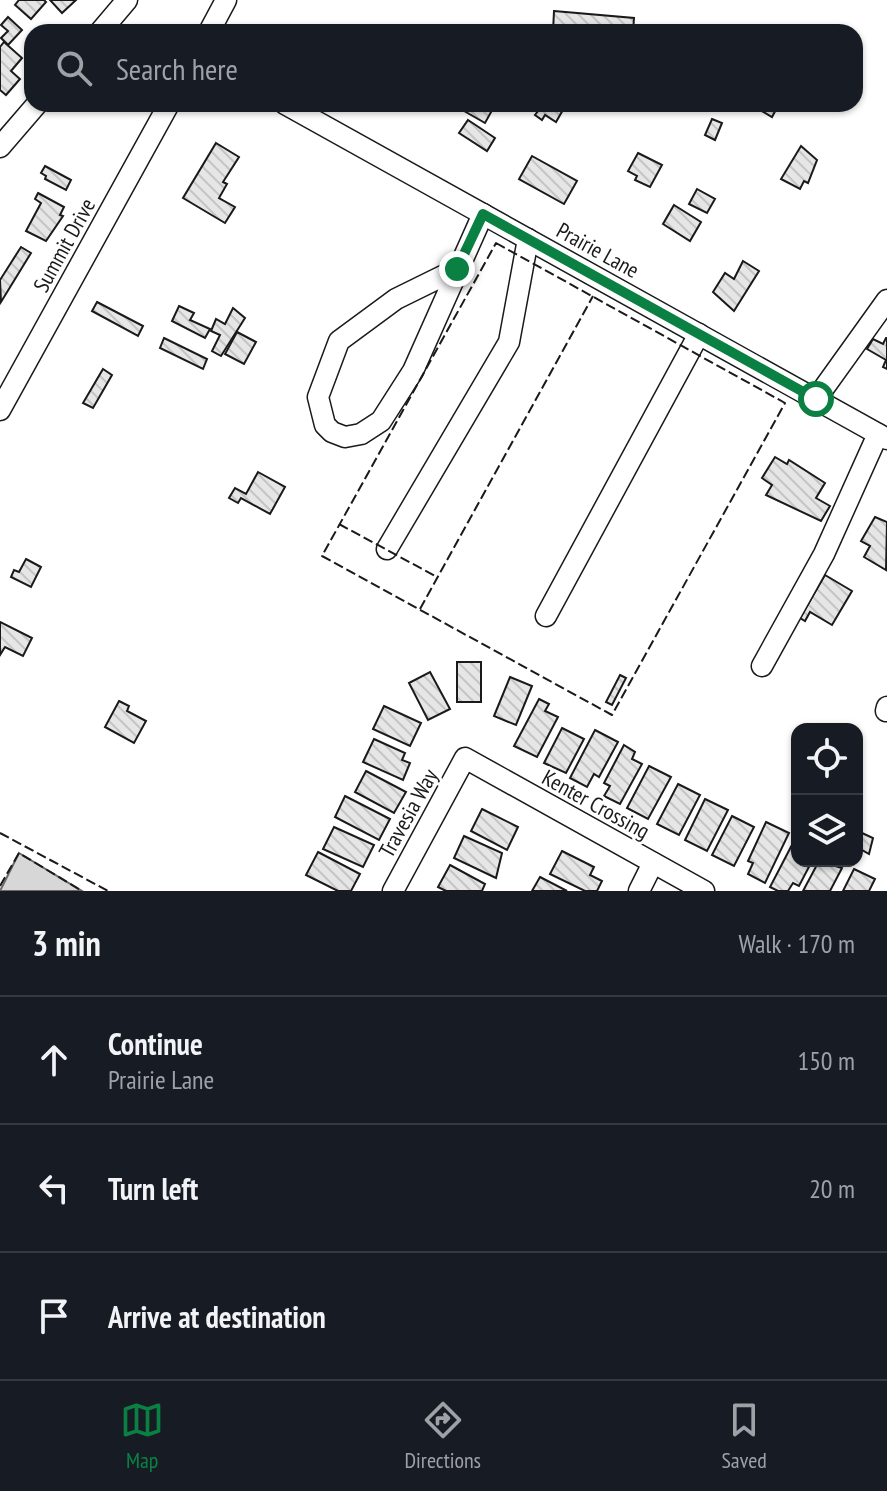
<!DOCTYPE html>
<html lang="en">
<head>
<meta charset="utf-8">
<style>
  :root { --surface:#171b24; --page:#242831; --text:#f1f3f6; --muted:#9ea1a6; --line:#363941; --accent:#0b8043 }
  body { margin:0; font-family:"PT Sans Narrow",sans-serif; background:var(--page); color:var(--text) }
  .controls { position:absolute; right:24px; bottom:24px; display:grid; overflow:hidden; border-radius:16px; box-shadow:0 2px 6px #0004 }
  .controls button { width:72px; height:72px; display:grid; place-items:center; padding:0; border:0; border-bottom:2px solid var(--line); background:var(--surface); color:var(--text); font:40px sans-serif }
  .stop { position:absolute; width:24px; height:24px; margin:-18px; border:6px solid #0b8043; border-radius:50%; background:#fff }
  .stop.end { background:#0b8043; border-color:#fff; box-shadow:0 2px 8px #0008 }
  .list { margin:0; padding:0; list-style:none }
  h2 { display:flex; justify-content:space-between; align-items:center; height:104px; margin:0; padding:0 32px; font-size:34px }
  h2 small { font-size:26px; font-weight:400; color:var(--muted) }
  .list li { display:grid; grid-template-columns:52px 1fr auto; gap:24px; align-items:center; box-sizing:border-box; height:128px; padding:0 32px; border-top:2px solid var(--line) }
  .list b { display:block; font-size:30px; white-space:nowrap }
  .list p { margin:0; font-size:26px; white-space:nowrap; color:var(--muted) }
  .list em { font-size:26px; font-style:normal; color:var(--muted) }
  .icon { flex:none; width:44px; height:44px; fill:none; stroke:currentColor; stroke-width:2; stroke-linecap:round; stroke-linejoin:round }
  .map { position:relative; flex:none; width:887px; height:891px; overflow:hidden }
  .search { position:absolute; background:var(--surface); box-shadow:0 2px 6px #0004; left:24px; right:24px; top:24px; height:88px; display:flex; align-items:center; gap:20px; box-sizing:border-box; padding:0 28px; border-radius:24px; color:var(--muted); font-size:30px }
  .sheet { height:488px; background:var(--surface) }
  nav { display:flex; justify-content:space-around; align-items:center; box-sizing:border-box; height:112px; border-top:2px solid var(--line); background:var(--surface); font-size:22px; color:var(--muted) }
  nav a { display:grid; justify-items:center; gap:4px }
  nav .on { color:var(--accent) }
  .map>svg:first-child { display:block }
</style>
</head>
<body>
<div class="map">
<svg width="887" height="891" viewBox="0 0 887 891">
  <defs>
    <pattern id="building-back-hatch" width="6" height="6" patternUnits="userSpaceOnUse" patternTransform="scale(2)"><rect width="6" height="6" fill="#e6e6e6"/><path d="M-1 5l2 2M0 0l6 6M5-1l2 2" fill="none" stroke="#c5c5c5"/></pattern>
  </defs>
  <rect width="100%" height="100%" fill="#fff"/>
  <polygon fill="#d7d7d7" stroke="#6a6a6a" stroke-width="2" points="19,853 82,891 0,891"/>
  <g fill="url(#building-back-hatch)" stroke="#1a1a1a" stroke-width="2">
    <polygon points="19,0 44,0 46,2 31,19 15,5"/>
    <polygon points="50,0 76,0 62,13"/>
    <polygon points="554,11 634,18 633,32 553,32"/>
    <polygon points="8,17 22,30 8,45 1,38 8,31 1,25"/>
    <polygon points="4,42 22,58 11,71 20,79 6,95 0,90 0,47"/>
    <polygon points="452,104 493,104 495,105 485,123"/>
    <polygon points="534,104 557,104 564,108 556,122 545,115 542,120 535,115 538,111 532,108"/>
    <polygon points="750,104 779,104 772,117"/>
    <polygon points="712,119 722,123 715,140 705,135"/>
    <polygon points="468,120 495,138 487,151 459,133"/>
    <polygon points="216,143 239,157 223,182 227,184 219,198 235,207 225,223 183,198"/>
    <polygon points="801,146 817,160 808,183 804,181 800,189 781,179"/>
    <polygon points="638,153 662,165 650,187 635,180 637,176 628,171"/>
    <polygon points="532,156 577,181 564,204 519,179"/>
    <polygon points="45,166 71,180 66,190 45,179 46,176 41,173"/>
    <polygon points="697,189 715,199 707,213 689,204"/>
    <polygon points="38,193 64,207 60,215 63,216 46,241 26,231 41,203 35,199"/>
    <polygon points="674,205 701,222 690,241 663,224"/>
    <polygon points="21,247 31,253 1,302 0,280"/>
    <polygon points="743,261 759,271 734,311 713,292 725,273 734,279"/>
    <polygon points="97,302 143,326 138,336 92,311"/>
    <polygon points="179,306 194,313 190,320 210,329 205,338 172,321"/>
    <polygon points="233,308 245,318 221,356 212,351 220,335 211,331 216,319 225,324"/>
    <polygon points="237,332 256,342 244,364 225,354"/>
    <polygon points="164,338 207,359 203,369 160,348"/>
    <polygon points="886,338 887,338 887,369 883,367 886,360 867,349 873,339 883,344"/>
    <polygon points="103,369 112,375 93,408 83,403"/>
    <polygon points="775,457 787,464 789,460 825,483 816,498 830,506 821,521 766,495 772,485 762,478"/>
    <polygon points="258,472 285,487 270,514 241,498 238,503 229,498 235,488 246,494"/>
    <polygon points="875,517 887,522 886,570 864,557 870,546 861,541"/>
    <polygon points="26,559 41,567 31,587 11,577 14,570 19,572"/>
    <polygon points="825,575 852,591 832,625 810,612 805,621 800,618"/>
    <polygon points="0,622 32,638 23,656 5,647 0,655"/>
    <rect x="457" y="662" width="24" height="40"/>
    <polygon points="430,672 450,709 428,720 409,683"/>
    <polygon points="620,675 626,678 612,705 606,702"/>
    <polygon points="510,677 532,686 516,725 494,716"/>
    <polygon points="539,699 549,704 545,711 558,717 537,757 514,746"/>
    <polygon points="119,701 129,706 127,711 146,721 134,743 105,727"/>
    <polygon points="384,706 421,723 410,746 373,729"/>
    <polygon points="562,728 584,739 566,773 544,763"/>
    <polygon points="595,730 618,742 599,777 594,774 587,787 570,778"/>
    <polygon points="374,739 405,753 402,760 410,763 403,780 363,762"/>
    <polygon points="624,745 635,752 632,759 642,764 620,804 604,796 610,786 604,783"/>
    <polygon points="649,766 671,777 648,819 627,808"/>
    <polygon points="366,771 406,792 394,813 355,792"/>
    <polygon points="678,784 700,795 679,835 657,824"/>
    <polygon points="345,796 390,819 379,840 335,817"/>
    <polygon points="705,799 728,810 707,851 685,840"/>
    <polygon points="482,809 518,827 507,850 471,831"/>
    <polygon points="732,816 754,827 734,866 712,855"/>
    <polygon points="766,822 789,833 765,883 748,874 753,863 748,861"/>
    <polygon points="334,827 374,845 363,867 323,849"/>
    <polygon points="862,833 873,838 869,854 857,847"/>
    <polygon points="464,836 502,853 496,878 454,858"/>
    <polygon points="794,841 797,861 812,861 799,886 793,883 788,891 778,891 770,887"/>
    <polygon points="562,851 594,867 590,875 602,881 597,891 585,891 550,874"/>
    <polygon points="318,852 360,874 351,891 338,891 306,875"/>
    <polygon points="819,861 842,868 830,891 803,891"/>
    <polygon points="450,865 485,884 482,891 446,891 438,887"/>
    <polygon points="854,869 875,879 869,891 843,891"/>
    <polygon points="540,877 567,891 532,891"/>
  </g>
  <g fill="none" stroke-linecap="round" stroke-linejoin="round">
    <defs>
      <g id="minor">
        <polyline points="100,32 127,0"/>
        <polyline points="209,32 226,0"/>
        <polyline points="285,104 887,439"/>
        <polyline points="0,147 37,104"/>
        <polyline points="457,269 396,299 339,341 318,397 325,425 332,432 345,437 361,434 381,421 413,371 483,214"/>
        <polyline points="816,399 887,300"/>
        <polyline points="0,410 169,104"/>
        <polyline points="387,549 509,342 528,239"/>
        <polyline points="546,616 699,334"/>
        <polyline points="762,666 824,554 878,434"/>
        <polyline points="886,711 887,707"/>
        <polyline points="393,891 465,758 704,891"/>
        <polyline points="639,891 653,863"/>
      </g>
    </defs>
    <use href="#minor" stroke="#1a1a1a" stroke-width="23"/>
    <use href="#minor" stroke="#fff" stroke-width="20"/>
    <g stroke="#1a1a1a" stroke-width="2" stroke-dasharray="10 4" stroke-linecap="butt">
      <polygon points="496,243 785,403 612,715 322,556"/>
      <polyline points="339,524 437,577"/>
      <polyline points="420,609 593,296"/>
      <polyline points="0,833 108,891"/>
      <polyline points="0,886 19,853 82,891"/>
    </g>
  </g>
  <g fill="none" stroke-linecap="round" stroke-linejoin="round">
    <polyline stroke="#0b8043" stroke-width="10" points="457,269 483,214 816,399"/>
  </g>
  <g text-anchor="middle" dominant-baseline="central" stroke-width="6" stroke-linejoin="round" paint-order="stroke">
    <g font-size="22" fill="#1a1a1a" stroke="#fff">
      <text transform="translate(64 245) rotate(-61)">Summit Drive</text>
      <text transform="translate(598 250) rotate(29)">Prairie Lane</text>
      <text transform="translate(596 804) rotate(29)">Kenter Crossing</text>
      <text transform="translate(408 813) rotate(-61)">Travesia Way</text>
    </g>
  </g>
</svg>
<div class="controls">
<button><svg class="icon" aria-label="locate" viewBox="0 0 24 24"><circle cx="12" cy="12" r="6"/><path d="M12 2v4M12 18v4M2 12h4M18 12h4"/></svg></button>
<button><svg class="icon" aria-label="layers" viewBox="0 0 24 24"><path d="M12 4l9 5-9 5-9-5zM3 14l9 5 9-5"/></svg></button>
</div>
<div class="stop" style="left:816px;top:399px"></div>
<div class="stop end" style="left:457px;top:269px"></div>
<div class="search"><svg class="icon" aria-label="search" viewBox="0 0 24 24"><circle cx="10" cy="10" r="6"/><path d="M15 15l6 6"/></svg>Search here</div>
</div>
<section class="sheet">
<h2>3 min<small>Walk · 170 m</small></h2>
<ul class="list">
<li><svg class="icon" aria-label="ahead" viewBox="0 0 24 24"><path d="M12 20V5M6 11l6-6 6 6"/></svg><div><b>Continue</b><p>Prairie Lane</p></div><em>150 m</em></li>
<li><svg class="icon" aria-label="left" viewBox="0 0 24 24"><path d="M17 20v-9H6M10 6l-5 5 5 5"/></svg><div><b>Turn left</b></div><em>20 m</em></li>
<li><svg class="icon" aria-label="arrive" viewBox="0 0 24 24"><path d="M6 21V4h12l-3 4 3 4H6"/></svg><div><b>Arrive at destination</b></div></li>
</ul>
</section>
<nav>
<a class="on"><svg class="icon" aria-label="map" viewBox="0 0 24 24"><path d="M3 6l6-2 6 2 6-2v14l-6 2-6-2-6 2zM9 4v14M15 6v14"/></svg>Map</a>
<a><svg class="icon" aria-label="directions" viewBox="0 0 24 24"><path d="M12 3l9 9-9 9-9-9zM9 14v-3h6M13 9l2 2-2 2"/></svg>Directions</a>
<a><svg class="icon" aria-label="saved" viewBox="0 0 24 24"><path d="M7 4h10v16l-5-4-5 4z"/></svg>Saved</a>
</nav>
</body>
</html>
